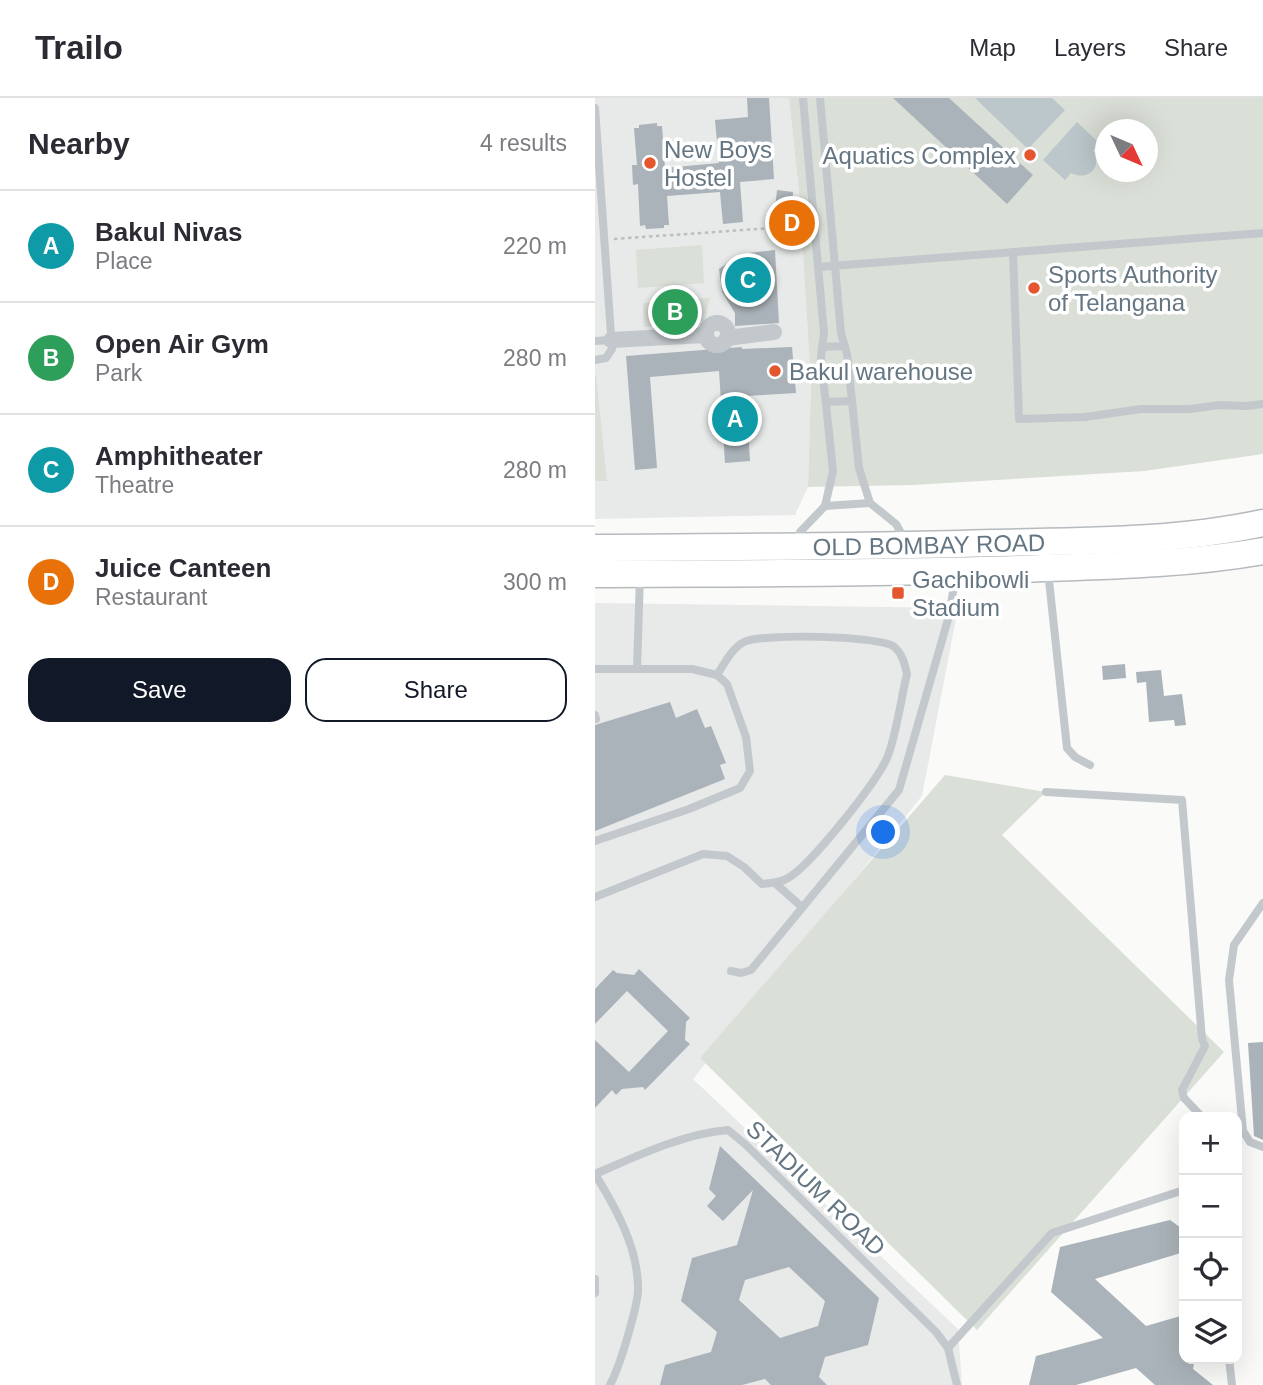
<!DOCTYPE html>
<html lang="en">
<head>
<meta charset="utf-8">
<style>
  :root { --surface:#fff; --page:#f7f7f7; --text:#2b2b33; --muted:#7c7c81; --line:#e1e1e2; --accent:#111827 }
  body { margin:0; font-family:Helvetica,sans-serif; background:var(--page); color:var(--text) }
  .controls { position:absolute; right:21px; bottom:21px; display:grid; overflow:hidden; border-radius:14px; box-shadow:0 7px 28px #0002 }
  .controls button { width:63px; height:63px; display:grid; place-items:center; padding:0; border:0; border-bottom:2px solid var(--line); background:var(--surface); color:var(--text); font:35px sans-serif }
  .compass { position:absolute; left:500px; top:21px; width:63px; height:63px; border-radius:50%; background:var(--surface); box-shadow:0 7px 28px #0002; rotate:134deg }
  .you { position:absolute; left:289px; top:735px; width:24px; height:24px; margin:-18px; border:5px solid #fff; border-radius:50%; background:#1a73e8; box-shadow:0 0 0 10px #1a73e833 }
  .badge { display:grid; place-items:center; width:46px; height:46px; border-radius:50%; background:var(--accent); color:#fff; font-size:23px; font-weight:700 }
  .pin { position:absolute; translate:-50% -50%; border:4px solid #fff; box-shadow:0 2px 7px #0006 }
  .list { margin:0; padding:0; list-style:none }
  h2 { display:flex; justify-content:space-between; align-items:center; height:91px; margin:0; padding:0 28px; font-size:30px }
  h2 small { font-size:23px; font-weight:400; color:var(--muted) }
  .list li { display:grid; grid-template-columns:46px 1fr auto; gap:21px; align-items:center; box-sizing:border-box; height:112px; padding:0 28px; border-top:2px solid var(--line) }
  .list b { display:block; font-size:26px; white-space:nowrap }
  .list p { margin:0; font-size:23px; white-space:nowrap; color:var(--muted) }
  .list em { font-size:23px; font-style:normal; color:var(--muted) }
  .actions { display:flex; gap:14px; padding:21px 28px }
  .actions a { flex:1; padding:16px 0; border:2px solid var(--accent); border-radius:21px; text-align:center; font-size:24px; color:var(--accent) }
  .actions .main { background:var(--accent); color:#fff }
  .icon { flex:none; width:38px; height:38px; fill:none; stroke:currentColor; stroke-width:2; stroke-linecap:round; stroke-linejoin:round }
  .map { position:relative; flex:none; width:668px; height:1287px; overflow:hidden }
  header { display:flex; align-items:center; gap:42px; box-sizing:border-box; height:98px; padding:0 35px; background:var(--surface); border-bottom:2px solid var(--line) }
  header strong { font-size:33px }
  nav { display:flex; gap:38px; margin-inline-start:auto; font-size:24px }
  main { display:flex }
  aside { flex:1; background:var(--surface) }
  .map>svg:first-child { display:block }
</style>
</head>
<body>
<header>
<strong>Trailo</strong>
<nav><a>Map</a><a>Layers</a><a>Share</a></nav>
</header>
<main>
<aside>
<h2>Nearby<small>4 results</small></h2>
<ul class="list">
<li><span class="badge" style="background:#0f9aa8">A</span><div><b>Bakul Nivas</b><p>Place</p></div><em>220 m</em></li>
<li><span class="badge" style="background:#2e9e5b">B</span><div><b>Open Air Gym</b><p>Park</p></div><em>280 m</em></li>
<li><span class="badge" style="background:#0f9aa8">C</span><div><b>Amphitheater</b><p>Theatre</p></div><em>280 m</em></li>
<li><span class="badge" style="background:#e8710a">D</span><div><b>Juice Canteen</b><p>Restaurant</p></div><em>300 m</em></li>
</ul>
<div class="actions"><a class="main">Save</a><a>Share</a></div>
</aside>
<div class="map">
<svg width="668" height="1287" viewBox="0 0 668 1287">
  <rect width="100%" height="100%" fill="#fafaf8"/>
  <g fill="#e8e9e9">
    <polygon points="0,0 194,0 204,94 216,285 213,389 200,417 0,421"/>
    <polygon points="0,505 363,510 327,698 98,981 363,1231 367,1287 0,1287"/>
  </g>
  <g fill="#dadfd7" fill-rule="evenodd">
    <path d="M194 0H668V356L549 373 318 387 213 389 216 285 204 94ZM510 32H552V74H510Z"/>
    <polygon points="107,147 109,185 43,190 41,152"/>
    <polygon points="115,200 109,223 49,229 48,205"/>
    <polygon points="0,277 1,277 12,383 0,383"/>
    <polygon points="350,677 451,694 407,737 629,954 382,1232 105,960"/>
  </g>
  <g fill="#bbc7cb">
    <polygon points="380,0 457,0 470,12 433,51"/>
    <path d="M482 24 504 45 498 52C508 68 494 84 476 75L470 82 448 62Z"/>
  </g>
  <g fill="#aab3b9" fill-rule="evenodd">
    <polygon points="152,0 174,0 179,81 145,84 148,124 128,126 125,94 72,98 74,127 69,127 69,130 51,131 50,127 45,128 43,86 38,87 37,67 42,67 39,30 44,30 44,27 62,25 62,28 67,28 70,70 124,65 120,22 153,19"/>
    <polygon points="298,0 354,0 438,77 412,106"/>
    <polygon points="182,92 198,94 197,112 180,110"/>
    <polygon points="180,152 184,225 140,228 140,215 127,194 124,171 145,156"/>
    <polygon points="147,249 147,251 197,249 201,295 151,298 155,363 130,365 124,273 55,279 62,370 40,372 31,258"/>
    <polygon points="530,566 531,580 508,582 507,568"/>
    <polygon points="566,572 569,598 587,596 591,627 580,628 579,622 554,624 551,584 542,585 541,574"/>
    <polygon points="75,604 81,620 102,611 110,630 116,628 131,665 125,667 130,681 0,733 0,627"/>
    <polygon points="44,871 95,920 91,924 90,942 95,946 50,992 48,989 27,991 21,997 17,992 0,1010 0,942 34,974 73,933 32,893 0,926 0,891 18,872 22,875 39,877"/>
    <polygon points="668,944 668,1042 659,1038 653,945"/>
    <path d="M125 1048 284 1200 273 1247 230 1259 224 1279 232 1287H176L170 1281 147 1287H65L70 1267 116 1254 122 1234 86 1203 97 1160 142 1147 158 1092 128 1123 112 1108 121 1098 114 1091ZM194 1169 230 1203 223 1228 185 1240 144 1202 150 1182Z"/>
    <polygon points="575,1122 589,1132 589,1154 500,1181 551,1228 589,1217 589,1261 600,1261 598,1271 618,1287 560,1287 541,1270 481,1287 434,1287 441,1258 508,1240 456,1194 465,1149"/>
  </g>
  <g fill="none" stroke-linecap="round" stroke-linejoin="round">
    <defs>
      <g id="primary">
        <path id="s1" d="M0 450C133 449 266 449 398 445 489 443 579 444 668 425"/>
        <path d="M0 476C142 475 283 476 425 471 506 468 588 467 668 453"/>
      </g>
    </defs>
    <use href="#primary" stroke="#b5babe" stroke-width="29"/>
    <g stroke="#bbbfc2" stroke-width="2.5" stroke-dasharray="3.5 3.5" stroke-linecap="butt">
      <polyline points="178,130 188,111"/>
      <polyline points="19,141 178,130 193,127"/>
    </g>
    <g stroke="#c3c8cc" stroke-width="8">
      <polyline points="208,0 229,235 226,259 238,373 230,408"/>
      <polyline points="225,0 246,235 252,256 264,370 275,405"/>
      <polyline points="0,10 17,251 11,260 0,262"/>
      <polyline points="418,154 424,321 490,319 546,311 596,311 624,307 652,308 668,306"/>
      <polyline points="223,169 668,135"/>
      <polyline points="0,243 16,242"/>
      <polyline points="227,249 250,248"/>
      <polyline points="231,304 257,303"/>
      <polyline points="204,445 205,434 230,408 275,405 301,426 310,442"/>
      <polyline points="453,473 472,650 480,659 495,667"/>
      <polyline points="0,571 97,571 122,577 132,586 151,639 155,673 145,690 94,711 0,743"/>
      <polyline points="42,571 45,478"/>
      <polyline points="0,617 1,621"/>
      <polyline points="451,694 587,702 607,941 610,948 587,992 589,1000 607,1019"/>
      <polyline points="180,785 207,809"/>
      <path d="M0 799 108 756 132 758 149 769 167 786C176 785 185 785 193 780 215 768 281 685 292 660 301 639 306 600 312 576 310 567 307 554 298 548 282 538 167 535 149 544 137 550 129 566 122 577"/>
      <polyline points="668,805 639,847 634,882 648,1033 655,1044 668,1049"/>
      <polyline points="136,873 146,875 156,872 304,692 354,518 361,476"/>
      <path d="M0 1076C42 1058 87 1036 133 1032L150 1046 341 1234 353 1250 362 1287"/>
      <path d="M0 1076C21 1110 44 1151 43 1193 42 1208 36 1226 32 1241 27 1257 23 1272 15 1287"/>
      <polyline points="0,1181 0,1195"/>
      <polyline points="353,1250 457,1135 589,1092"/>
      <polyline points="634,1261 637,1287"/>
    </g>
    <g stroke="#c3c8cc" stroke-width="16">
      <circle cx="122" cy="236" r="11"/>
      <polyline points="132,240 179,234"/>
      <polyline points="16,242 111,237"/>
    </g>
    <use href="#primary" stroke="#fff" stroke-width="26"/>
  </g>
  <g fill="#e4572e" stroke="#fff" stroke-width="2.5">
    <circle cx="435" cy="57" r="7"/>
    <circle cx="55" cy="65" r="7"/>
    <circle cx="439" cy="190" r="7"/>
    <circle cx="180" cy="273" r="7"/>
    <rect x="296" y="488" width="14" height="14" rx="3.5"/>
  </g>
  <g text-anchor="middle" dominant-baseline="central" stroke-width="7" stroke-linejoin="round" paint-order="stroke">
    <g font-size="24" fill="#657683" stroke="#fff" text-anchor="start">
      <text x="69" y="51">New Boys<tspan x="69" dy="28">Hostel</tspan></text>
      <text x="421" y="57" text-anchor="end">Aquatics Complex</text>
      <text x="453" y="176">Sports Authority<tspan x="453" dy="28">of Telangana</tspan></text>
      <text x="194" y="273">Bakul warehouse</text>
      <text x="317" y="481">Gachibowli<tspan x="317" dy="28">Stadium</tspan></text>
    </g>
    <g font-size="24" fill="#657683" stroke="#fff">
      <text stroke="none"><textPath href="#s1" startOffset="334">OLD BOMBAY ROAD</textPath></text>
      <text transform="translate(221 1090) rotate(44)">STADIUM ROAD</text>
    </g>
  </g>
</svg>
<div class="controls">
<button>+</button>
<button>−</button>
<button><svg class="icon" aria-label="locate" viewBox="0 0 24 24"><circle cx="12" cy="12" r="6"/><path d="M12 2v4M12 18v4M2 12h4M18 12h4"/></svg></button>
<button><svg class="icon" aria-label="layers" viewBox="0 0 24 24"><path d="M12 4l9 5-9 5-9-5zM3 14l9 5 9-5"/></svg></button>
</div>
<svg class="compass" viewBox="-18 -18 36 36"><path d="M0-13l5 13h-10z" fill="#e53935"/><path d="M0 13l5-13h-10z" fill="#7c7c81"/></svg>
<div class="you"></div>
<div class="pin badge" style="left:140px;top:321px;background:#0f9aa8">A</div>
<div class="pin badge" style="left:80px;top:214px;background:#2e9e5b">B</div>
<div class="pin badge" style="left:153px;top:182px;background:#0f9aa8">C</div>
<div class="pin badge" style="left:197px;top:125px;background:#e8710a">D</div>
</div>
</main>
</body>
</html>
